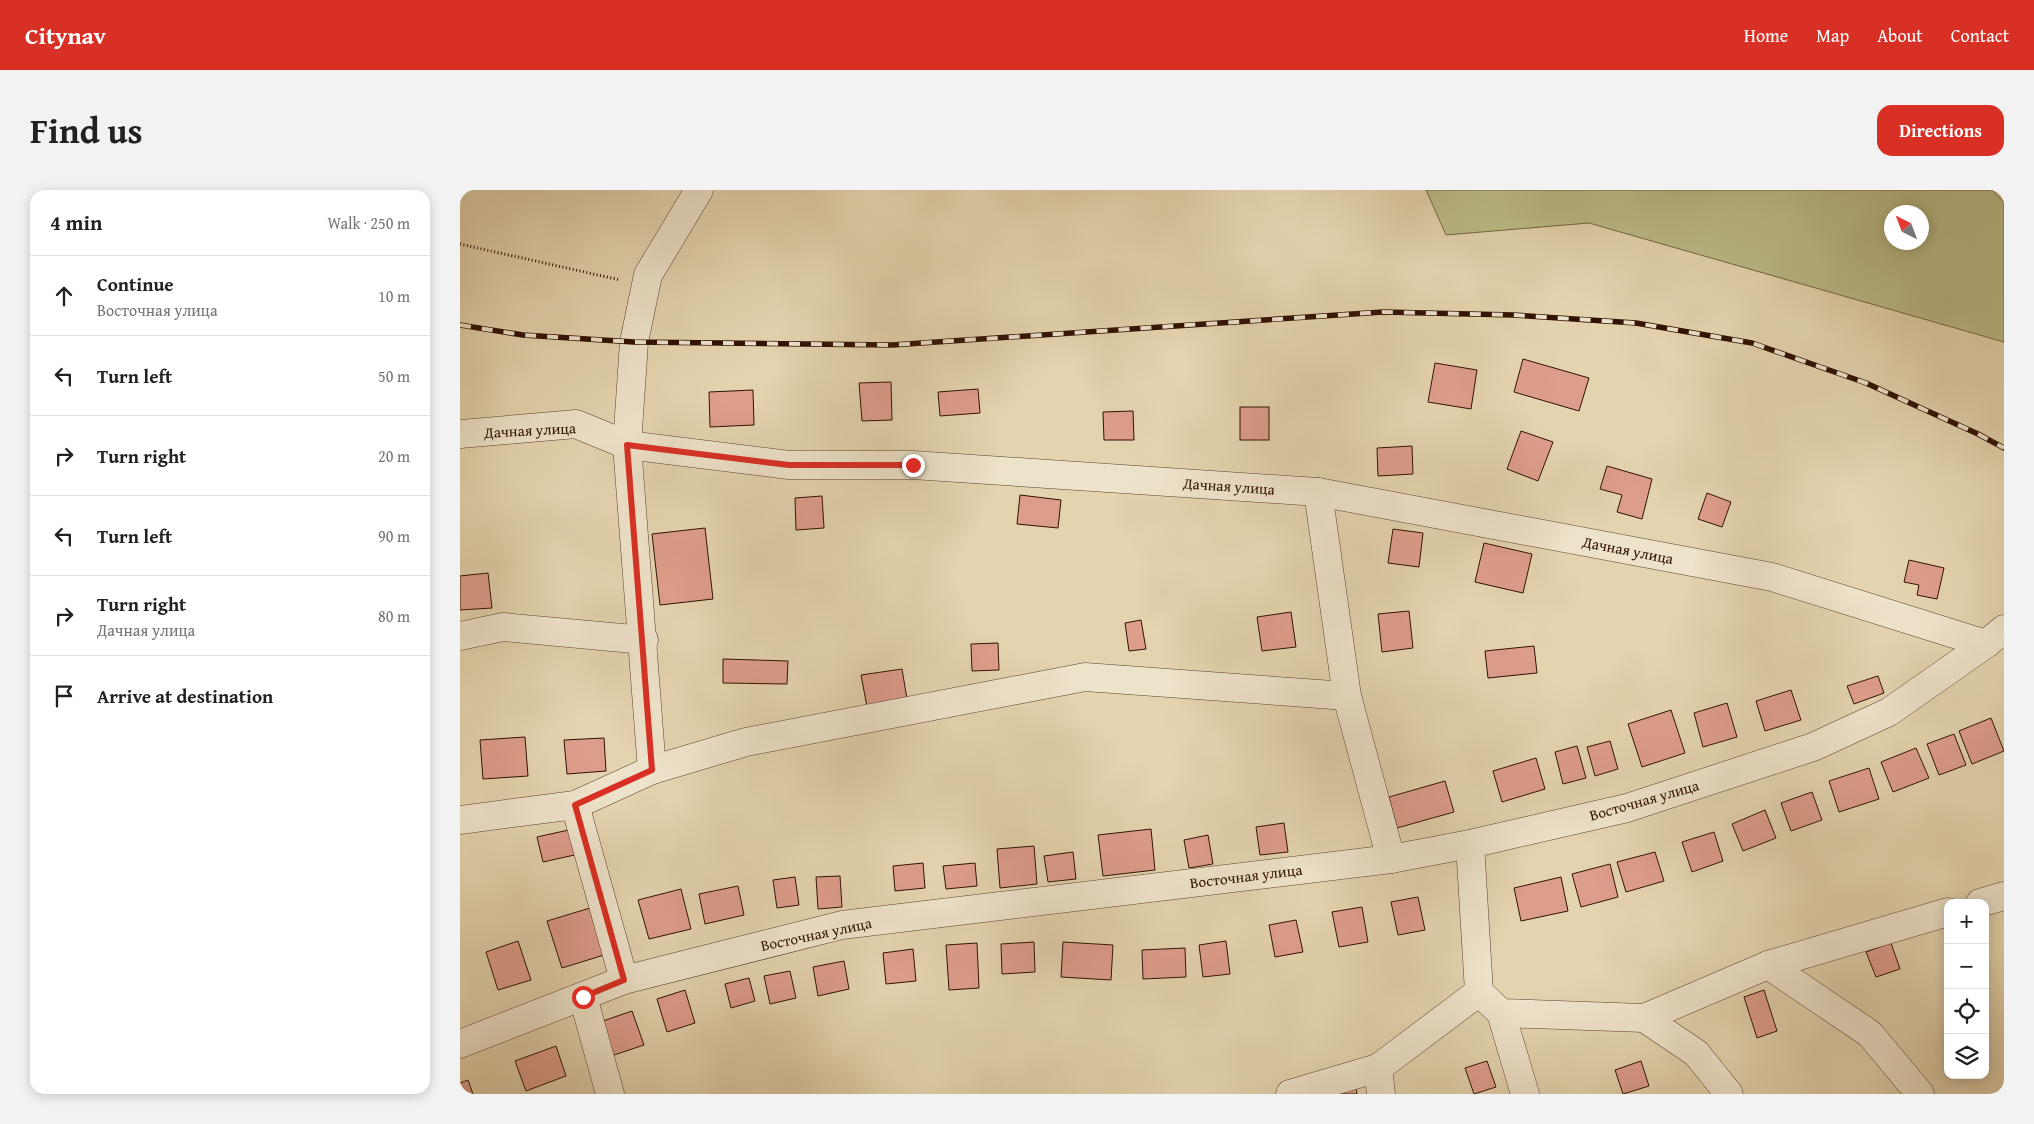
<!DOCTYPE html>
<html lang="en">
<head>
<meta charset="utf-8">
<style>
  :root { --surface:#fff; --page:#f2f2f2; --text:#202124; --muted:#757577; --line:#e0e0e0; --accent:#d93025 }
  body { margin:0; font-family:"Gentium Book Plus",serif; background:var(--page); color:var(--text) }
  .controls { position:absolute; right:15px; bottom:15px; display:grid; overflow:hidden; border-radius:10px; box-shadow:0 2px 12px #0003 }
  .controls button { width:45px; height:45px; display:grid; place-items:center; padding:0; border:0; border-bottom:1px solid var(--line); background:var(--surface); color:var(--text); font:25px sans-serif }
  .compass { position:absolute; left:1424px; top:15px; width:45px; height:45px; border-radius:50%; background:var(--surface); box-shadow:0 2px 12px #0003; rotate:318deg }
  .stop { position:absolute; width:15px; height:15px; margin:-11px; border:4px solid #d93025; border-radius:50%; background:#fff }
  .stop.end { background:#d93025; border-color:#fff; box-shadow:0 1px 5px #0008 }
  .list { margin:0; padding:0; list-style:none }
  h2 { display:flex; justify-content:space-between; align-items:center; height:65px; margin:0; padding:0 20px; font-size:21px }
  h2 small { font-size:16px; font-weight:400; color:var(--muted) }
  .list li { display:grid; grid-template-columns:32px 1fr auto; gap:15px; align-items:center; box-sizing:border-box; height:80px; padding:0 20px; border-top:1px solid var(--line) }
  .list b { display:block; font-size:19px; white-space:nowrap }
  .list p { margin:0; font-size:16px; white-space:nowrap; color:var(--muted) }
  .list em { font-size:16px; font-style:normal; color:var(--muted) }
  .icon { flex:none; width:28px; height:28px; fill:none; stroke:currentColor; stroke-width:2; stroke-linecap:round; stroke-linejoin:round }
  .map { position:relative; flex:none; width:1544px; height:904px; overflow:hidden; border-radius:15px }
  header { display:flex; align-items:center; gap:30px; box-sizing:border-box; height:70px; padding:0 25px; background:var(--accent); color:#fff }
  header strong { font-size:24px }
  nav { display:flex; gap:28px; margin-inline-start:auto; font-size:18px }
  .intro { display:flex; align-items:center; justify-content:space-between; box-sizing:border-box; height:120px; padding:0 30px }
  h1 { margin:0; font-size:35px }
  .button { padding:12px 22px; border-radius:15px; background:var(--accent); color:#fff; font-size:18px; font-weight:700 }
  main { display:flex; gap:30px; padding:0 30px }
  aside { flex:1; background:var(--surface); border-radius:15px; box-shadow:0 2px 12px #0003 }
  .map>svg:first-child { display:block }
</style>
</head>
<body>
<header>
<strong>Citynav</strong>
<nav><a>Home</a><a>Map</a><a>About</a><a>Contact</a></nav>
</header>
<div class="intro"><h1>Find us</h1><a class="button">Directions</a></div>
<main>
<aside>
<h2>4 min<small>Walk · 250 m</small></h2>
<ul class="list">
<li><svg class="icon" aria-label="ahead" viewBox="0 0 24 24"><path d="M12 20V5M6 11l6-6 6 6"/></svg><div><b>Continue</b><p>Восточная улица</p></div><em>10 m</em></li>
<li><svg class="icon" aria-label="left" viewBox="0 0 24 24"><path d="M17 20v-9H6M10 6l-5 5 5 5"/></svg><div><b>Turn left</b></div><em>50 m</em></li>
<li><svg class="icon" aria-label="right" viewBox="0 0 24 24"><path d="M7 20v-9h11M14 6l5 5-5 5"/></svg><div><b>Turn right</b></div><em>20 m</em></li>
<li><svg class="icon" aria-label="left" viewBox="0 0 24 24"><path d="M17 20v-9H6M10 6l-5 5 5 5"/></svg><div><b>Turn left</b></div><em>90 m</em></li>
<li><svg class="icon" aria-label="right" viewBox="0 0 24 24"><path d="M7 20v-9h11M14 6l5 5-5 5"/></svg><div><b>Turn right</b><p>Дачная улица</p></div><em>80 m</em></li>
<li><svg class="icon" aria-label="arrive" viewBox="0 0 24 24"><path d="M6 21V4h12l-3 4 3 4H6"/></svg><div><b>Arrive at destination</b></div></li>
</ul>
</aside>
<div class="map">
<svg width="1544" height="904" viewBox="0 0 1544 904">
  <rect width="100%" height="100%" fill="#e3d3ae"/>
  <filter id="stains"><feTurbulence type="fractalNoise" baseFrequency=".004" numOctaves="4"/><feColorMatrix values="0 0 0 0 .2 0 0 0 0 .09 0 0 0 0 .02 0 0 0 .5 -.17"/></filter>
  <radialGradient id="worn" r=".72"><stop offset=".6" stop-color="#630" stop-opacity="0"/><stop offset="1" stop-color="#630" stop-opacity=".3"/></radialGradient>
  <path fill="#baba86" stroke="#766644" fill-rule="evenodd" d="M966 0H1532L1544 12V152L1129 33 986 45ZM1432 22H1462V52H1432Z"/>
  <g fill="#dd9d8b" stroke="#311202">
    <polygon points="1063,169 1129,188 1119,221 1054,202"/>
    <polygon points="975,173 1017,180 1011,219 968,212"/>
    <polygon points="431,192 432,230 402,231 399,193"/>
    <polygon points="518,199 520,223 480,226 478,202"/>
    <polygon points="293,200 294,235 250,237 249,202"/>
    <rect x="780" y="217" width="29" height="33"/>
    <polygon points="673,221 674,250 644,250 643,222"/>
    <polygon points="1061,241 1093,252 1078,291 1047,279"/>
    <polygon points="952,256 953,284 918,286 917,258"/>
    <polygon points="1147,276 1192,289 1182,329 1157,322 1162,305 1140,299"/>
    <polygon points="1247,303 1271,312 1262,337 1238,329"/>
    <polygon points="560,305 601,310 598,338 557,334"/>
    <polygon points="362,306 364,338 336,340 335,308"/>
    <polygon points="245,338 253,409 200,415 192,344"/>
    <polygon points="933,339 963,343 959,377 928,373"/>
    <polygon points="1024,353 1072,364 1063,403 1015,392"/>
    <polygon points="1449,370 1484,378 1477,409 1457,405 1459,395 1444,392"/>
    <polygon points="28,383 32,418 0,420 0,386"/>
    <polygon points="949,421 953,458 922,462 918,424"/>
    <polygon points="831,422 836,457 802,461 797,427"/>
    <polygon points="681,430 686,459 669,461 665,433"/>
    <polygon points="538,453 539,480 512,481 511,454"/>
    <polygon points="1074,456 1077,483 1028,488 1025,461"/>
    <polygon points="263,469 328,471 327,494 263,493"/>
    <polygon points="442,479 448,515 408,522 401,485"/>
    <polygon points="1418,486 1424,503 1394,514 1387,496"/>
    <polygon points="1331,500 1341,530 1305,541 1296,511"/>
    <polygon points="1267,513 1277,547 1243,557 1234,523"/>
    <polygon points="1211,520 1225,563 1182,577 1168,534"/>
    <polygon points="1531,528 1544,561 1512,574 1499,541"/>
    <polygon points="1494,544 1506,575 1479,585 1467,554"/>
    <polygon points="65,547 68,586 23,589 20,550"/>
    <polygon points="144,548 146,581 107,584 104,550"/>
    <polygon points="1150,551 1158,579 1135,586 1127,557"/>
    <polygon points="1117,556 1126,588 1103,594 1095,562"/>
    <polygon points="1456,558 1469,588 1433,602 1421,572"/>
    <polygon points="1076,568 1085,599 1042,612 1033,581"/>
    <polygon points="1409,578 1419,609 1379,622 1369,591"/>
    <polygon points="985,591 994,622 937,638 929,607"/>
    <polygon points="1352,602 1362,630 1331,641 1321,613"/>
    <polygon points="1305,620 1316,648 1283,661 1272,634"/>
    <polygon points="824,633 828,662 800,665 796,637"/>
    <polygon points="113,639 119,664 83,672 77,647"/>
    <polygon points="691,639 695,680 643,686 638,645"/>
    <polygon points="1254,642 1263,671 1232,682 1222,652"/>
    <polygon points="748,645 753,674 729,678 724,650"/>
    <polygon points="574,656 577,694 540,698 537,659"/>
    <polygon points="613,662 616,689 588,692 584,666"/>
    <polygon points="1195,662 1204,691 1166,702 1157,672"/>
    <polygon points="463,673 465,698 435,701 433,676"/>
    <polygon points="515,673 517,696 486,699 483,676"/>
    <polygon points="1150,674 1158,707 1121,717 1112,684"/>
    <polygon points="380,686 382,717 358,719 356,687"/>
    <polygon points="335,687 339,715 317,718 313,690"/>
    <polygon points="1101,687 1108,721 1061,731 1054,698"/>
    <polygon points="278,696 284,725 245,734 239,704"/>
    <polygon points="221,699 231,739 189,749 178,710"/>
    <polygon points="958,707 965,740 938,745 931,712"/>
    <polygon points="902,717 908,752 879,757 872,722"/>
    <polygon points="130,718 144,765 102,778 87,731"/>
    <polygon points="836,730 843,762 815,767 809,735"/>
    <polygon points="58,751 71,790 38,800 26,762"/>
    <polygon points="766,751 770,784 743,787 739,755"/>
    <polygon points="574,752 575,782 542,784 541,754"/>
    <polygon points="603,752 653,755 651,790 601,787"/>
    <polygon points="517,753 519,798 489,800 486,755"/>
    <polygon points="1431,753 1440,779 1416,787 1406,762"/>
    <polygon points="725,758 726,787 683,789 682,760"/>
    <polygon points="453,759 456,791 426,794 423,763"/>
    <polygon points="384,771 389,799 358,806 353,777"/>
    <polygon points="330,781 336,808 310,814 304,786"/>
    <polygon points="289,788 295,811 271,818 265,794"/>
    <polygon points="225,800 235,833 207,842 197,809"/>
    <polygon points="1304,800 1317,841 1297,848 1284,807"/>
    <polygon points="172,821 184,855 151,866 140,832"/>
    <polygon points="96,856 106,886 66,901 55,871"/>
    <polygon points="1027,871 1036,897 1014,904 1005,878"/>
    <polygon points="1181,871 1189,896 1163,904 1155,880"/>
    <polygon points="8,890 13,904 0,904 0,893"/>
    <polygon points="896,897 897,904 862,904"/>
  </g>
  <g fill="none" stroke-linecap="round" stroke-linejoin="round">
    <defs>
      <g id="minor">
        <polyline points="0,244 116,234 167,255 329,275 453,275 858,302 1312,387 1526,454"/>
        <polyline points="858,302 887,506 931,669"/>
        <polyline points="0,446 43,437 184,450"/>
        <polyline points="192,580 167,255 174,152 188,85 239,0"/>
        <polyline points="115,615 164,790"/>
        <polyline points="0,630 115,615 192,580 286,552 625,487 887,506"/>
        <polyline points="1010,654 1019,802 1041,823 1184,828 1308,775 1488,722"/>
        <polyline points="1520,713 1544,706"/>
        <polyline points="1308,775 1410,844 1460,904"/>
        <polyline points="123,807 150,904"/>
        <polyline points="1041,823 1065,904"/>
        <polyline points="1184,828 1236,863 1269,904"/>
        <polyline points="0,854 164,790 382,735 931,669 1010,654 1167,618 1353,557 1429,522 1526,454 1544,439"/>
        <polyline points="830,904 918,878"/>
        <polyline points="921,904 918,878 1019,802"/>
      </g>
    </defs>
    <use href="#minor" stroke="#5e422d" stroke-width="29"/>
    <polyline stroke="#311202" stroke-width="3" stroke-dasharray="1 2.5" stroke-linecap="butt" points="0,54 160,90"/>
    <use href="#minor" stroke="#ede2ca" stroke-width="28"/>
    <defs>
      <polyline id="rail" points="0,135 63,145 174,152 432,155 923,122 1053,125 1176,133 1292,153 1406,193 1518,244 1544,258"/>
    </defs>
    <use href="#rail" stroke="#311202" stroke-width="5.5"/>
    <use href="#rail" stroke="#ede2ca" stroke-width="4" stroke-dasharray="11" stroke-linecap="butt"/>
  </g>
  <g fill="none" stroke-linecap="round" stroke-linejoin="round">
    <polyline stroke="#d93025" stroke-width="6" points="123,807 164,790 115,615 192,580 167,255 329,275 453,275"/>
  </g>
  <g text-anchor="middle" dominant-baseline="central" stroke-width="4" stroke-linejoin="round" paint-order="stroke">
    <g font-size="15" fill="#311202" stroke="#ede2ca">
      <text transform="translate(70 240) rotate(-3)">Дачная улица</text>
      <text transform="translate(769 296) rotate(4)">Дачная улица</text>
      <text transform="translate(1168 360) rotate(11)">Дачная улица</text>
      <text transform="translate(1184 610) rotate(-16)">Восточная улица</text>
      <text transform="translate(786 686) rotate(-7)">Восточная улица</text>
      <text transform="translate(356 744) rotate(-12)">Восточная улица</text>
    </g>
  </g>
  <rect width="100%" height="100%" filter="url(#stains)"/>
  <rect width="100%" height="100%" fill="url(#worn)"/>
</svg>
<div class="controls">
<button>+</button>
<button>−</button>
<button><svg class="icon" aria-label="locate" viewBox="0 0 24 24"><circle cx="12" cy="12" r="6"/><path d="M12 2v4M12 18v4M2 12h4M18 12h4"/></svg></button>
<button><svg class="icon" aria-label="layers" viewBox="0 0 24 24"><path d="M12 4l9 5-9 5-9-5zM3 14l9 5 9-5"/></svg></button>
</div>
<svg class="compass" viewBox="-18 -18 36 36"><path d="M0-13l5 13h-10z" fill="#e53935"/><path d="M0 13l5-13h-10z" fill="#757577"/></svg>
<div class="stop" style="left:123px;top:807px"></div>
<div class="stop end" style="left:453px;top:275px"></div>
</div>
</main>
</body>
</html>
